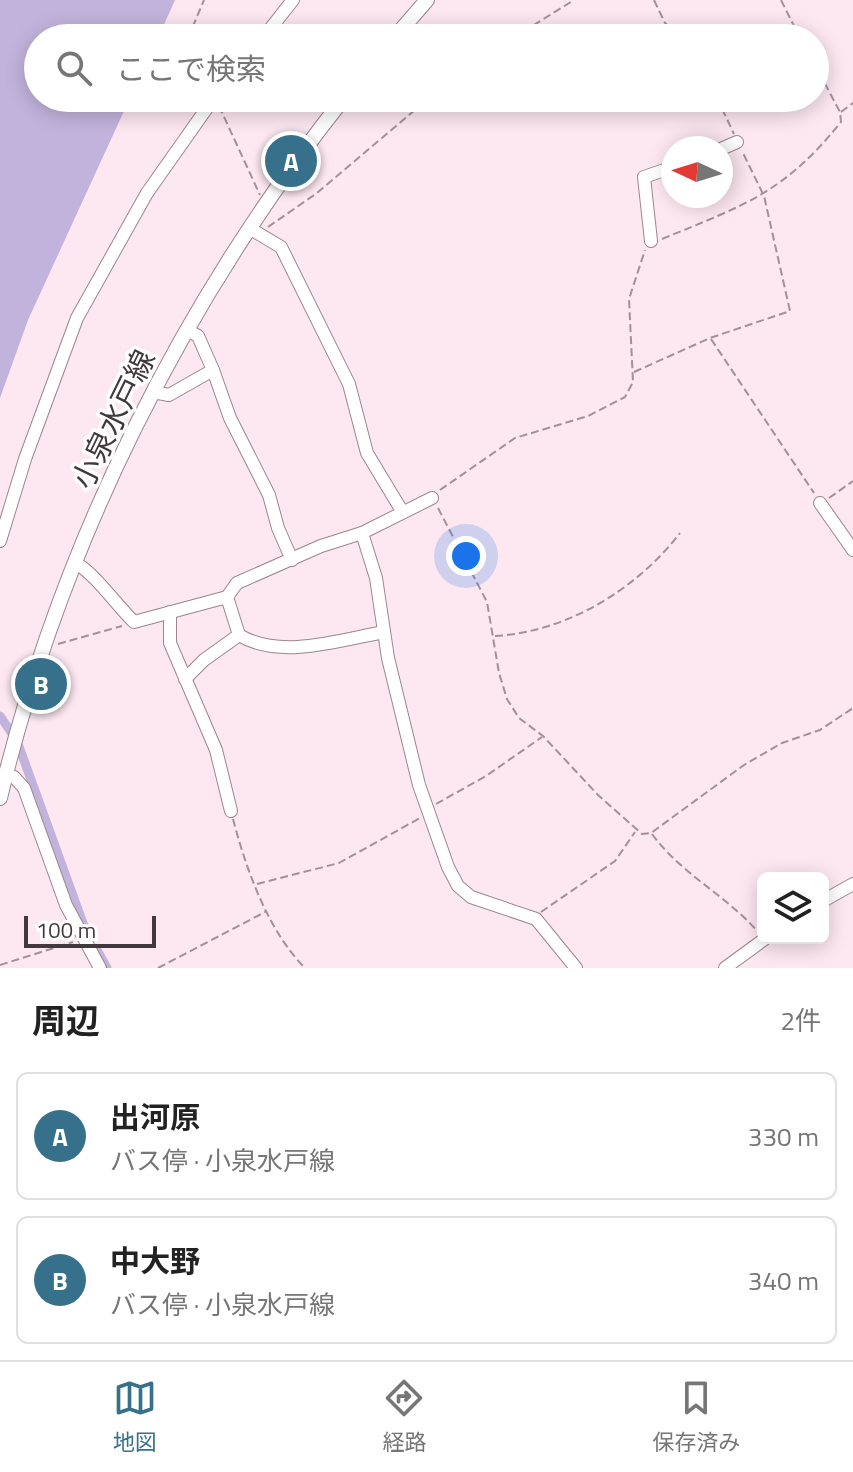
<!DOCTYPE html>
<html lang="ja">
<head>
<meta charset="utf-8">
<style>
  :root { --surface:#fff; --page:#f2f2f2; --text:#222; --muted:#767676; --line:#e0e0e0; --accent:#37708a }
  body { margin:0; font-family:"Titillium Web","Noto Sans JP",sans-serif; background:var(--page); color:var(--text) }
  .controls { position:absolute; right:24px; bottom:24px; display:grid; overflow:hidden; border-radius:12px; box-shadow:0 4px 20px #0003 }
  .controls button { width:72px; height:72px; display:grid; place-items:center; padding:0; border:0; border-bottom:2px solid var(--line); background:var(--surface); color:var(--text); font:40px sans-serif }
  .compass { position:absolute; left:661px; top:136px; width:72px; height:72px; border-radius:50%; background:var(--surface); box-shadow:0 4px 20px #0003; rotate:274deg }
  .scale { position:absolute; left:24px; bottom:20px; width:132px; box-sizing:border-box; padding-left:8px; border:4px solid #42393d; border-top:0; font-size:22px; line-height:28px; white-space:nowrap; color:#42393d; -webkit-text-stroke:6px #fff; paint-order:stroke }
  .you { position:absolute; left:466px; top:556px; width:28px; height:28px; margin:-20px; border:6px solid #fff; border-radius:50%; background:#1a73e8; box-shadow:0 0 0 12px #1a73e833 }
  .badge { display:grid; place-items:center; width:52px; height:52px; border-radius:50%; background:var(--accent); color:#fff; font-size:26px; font-weight:700 }
  .pin { position:absolute; translate:-50% -50%; border:4px solid #fff; box-shadow:0 2px 8px #0006 }
  .list { margin:0; padding:0; list-style:none }
  h2 { display:flex; justify-content:space-between; align-items:center; height:104px; margin:0; padding:0 32px; font-size:34px }
  h2 small { font-size:26px; font-weight:400; color:var(--muted) }
  .list li { display:grid; grid-template-columns:52px 1fr auto; gap:24px; align-items:center; box-sizing:border-box; height:128px; margin:0 16px 16px; padding:0 16px; border:2px solid var(--line); border-radius:12px }
  .list b { display:block; font-size:30px; white-space:nowrap }
  .list p { margin:0; font-size:26px; white-space:nowrap; color:var(--muted) }
  .list em { font-size:26px; font-style:normal; color:var(--muted) }
  .icon { flex:none; width:44px; height:44px; fill:none; stroke:currentColor; stroke-width:2; stroke-linecap:round; stroke-linejoin:round }
  .map { position:relative; flex:none; width:853px; height:968px; overflow:hidden }
  .search { position:absolute; background:var(--surface); box-shadow:0 4px 20px #0003; left:24px; right:24px; top:24px; height:88px; display:flex; align-items:center; gap:20px; box-sizing:border-box; padding:0 28px; border-radius:44px; color:var(--muted); font-size:30px }
  .sheet { height:392px; background:var(--surface) }
  nav { display:flex; justify-content:space-around; align-items:center; box-sizing:border-box; height:112px; border-top:2px solid var(--line); background:var(--surface); font-size:22px; color:var(--muted) }
  nav a { display:grid; justify-items:center; gap:4px }
  nav .on { color:var(--accent) }
  .map>svg:first-child { display:block }
</style>
</head>
<body>
<div class="map">
<svg width="853" height="968" viewBox="0 0 853 968">
  <rect width="100%" height="100%" fill="#fde7f1"/>
  <polygon fill="#c2b3dc" points="0,0 175,0 158,38 38,38 38,98 130,98 28,320 0,398"/>
  <g fill="none" stroke-linecap="round" stroke-linejoin="round">
    <g stroke="#c2b3dc" stroke-width="9">
      <polyline points="0,716 17,741 84,926"/>
      <polyline points="97,950 107,968"/>
    </g>
    <defs>
      <g id="minor">
        <polyline points="263,38 293,0"/>
        <polyline points="721,149 737,142"/>
        <polyline points="249,228 281,247 349,384 367,453 402,511"/>
        <polyline points="651,241 644,177 673,167"/>
        <polyline points="213,370 230,418 269,495 278,528 292,560"/>
        <polyline points="153,392 169,395 213,370 198,336 187,330"/>
        <polyline points="820,503 853,550"/>
        <polyline points="362,533 376,578 388,658 419,785 448,867 458,886 471,897 536,919 576,968"/>
        <polyline points="0,541 25,459 77,318 147,193 214,98"/>
        <path d="M75 563C93 571 118 607 134 622L227 597 237 583 321 546 362 533 432 498"/>
        <path d="M227 597 239 635C280 660 340 640 384 632"/>
        <polyline points="170,612 170,643 216,750 231,811"/>
        <polyline points="185,679 204,660 239,635"/>
        <polyline points="6,774 14,777 24,788 66,905 100,968"/>
        <polyline points="823,901 853,884"/>
        <polyline points="725,968 766,938"/>
      </g>
      <g id="major">
        <polyline points="394,38 427,0"/>
        <path d="M0 798C61 544 182 302 344 98"/>
      </g>
    </defs>
    <use href="#minor" stroke="#9a868f" stroke-width="14"/>
    <use href="#major" stroke="#9a868f" stroke-width="16"/>
    <g stroke="#a19299" stroke-width="2" stroke-dasharray="8 4" stroke-linecap="butt">
      <polyline points="654,0 665,23 684,38"/>
      <polyline points="781,0 800,38"/>
      <polyline points="188,38 204,0"/>
      <polyline points="513,38 574,0"/>
      <polyline points="717,98 734,134"/>
      <polyline points="219,106 260,195"/>
      <polyline points="841,112 853,103"/>
      <polyline points="268,227 317,193 429,98"/>
      <path d="M662 239C744 205 783 194 841 122L840 112 815 65"/>
      <polyline points="711,339 814,493"/>
      <polyline points="634,372 710,338 790,311 764,196 742,151"/>
      <polyline points="440,490 515,438 588,416 625,397 633,382 629,299 645,250"/>
      <polyline points="829,498 853,481"/>
      <polyline points="438,508 487,602 499,673 507,699 519,718 543,736 598,795 642,834 651,833 744,765 782,743 820,730 853,708"/>
      <path d="M495 636C567 632 637 589 680 533"/>
      <polyline points="58,644 122,626"/>
      <polyline points="436,804 486,776 542,737"/>
      <path d="M233 819C246 869 268 931 305 968"/>
      <path d="M652 834C681 874 726 895 758 932"/>
      <polyline points="257,884 339,863 420,818"/>
      <polyline points="541,912 615,861 635,832"/>
      <polyline points="0,965 73,942"/>
      <polyline points="158,968 267,911"/>
    </g>
    <use href="#minor" stroke="#fff" stroke-width="12"/>
    <use href="#major" stroke="#fff" stroke-width="14"/>
  </g>
  <g text-anchor="middle" dominant-baseline="central" stroke-width="7" stroke-linejoin="round" paint-order="stroke">
    <g font-size="30" fill="#42393d" stroke="#fff">
      <text transform="translate(113 419) rotate(-64)">小泉水戸線</text>
    </g>
  </g>
</svg>
<div class="controls">
<button><svg class="icon" aria-label="layers" viewBox="0 0 24 24"><path d="M12 4l9 5-9 5-9-5zM3 14l9 5 9-5"/></svg></button>
</div>
<svg class="compass" viewBox="-18 -18 36 36"><path d="M0-13l5 13h-10z" fill="#e53935"/><path d="M0 13l5-13h-10z" fill="#767676"/></svg>
<div class="scale">100 m</div>
<div class="you"></div>
<div class="pin badge" style="left:291px;top:161px">A</div>
<div class="pin badge" style="left:41px;top:684px">B</div>
<div class="search"><svg class="icon" aria-label="search" viewBox="0 0 24 24"><circle cx="10" cy="10" r="6"/><path d="M15 15l6 6"/></svg>ここで検索</div>
</div>
<section class="sheet">
<h2>周辺<small>2件</small></h2>
<ul class="list">
<li><span class="badge">A</span><div><b>出河原</b><p>バス停 · 小泉水戸線</p></div><em>330 m</em></li>
<li><span class="badge">B</span><div><b>中大野</b><p>バス停 · 小泉水戸線</p></div><em>340 m</em></li>
</ul>
</section>
<nav>
<a class="on"><svg class="icon" aria-label="map" viewBox="0 0 24 24"><path d="M3 6l6-2 6 2 6-2v14l-6 2-6-2-6 2zM9 4v14M15 6v14"/></svg>地図</a>
<a><svg class="icon" aria-label="directions" viewBox="0 0 24 24"><path d="M12 3l9 9-9 9-9-9zM9 14v-3h6M13 9l2 2-2 2"/></svg>経路</a>
<a><svg class="icon" aria-label="saved" viewBox="0 0 24 24"><path d="M7 4h10v16l-5-4-5 4z"/></svg>保存済み</a>
</nav>
</body>
</html>
